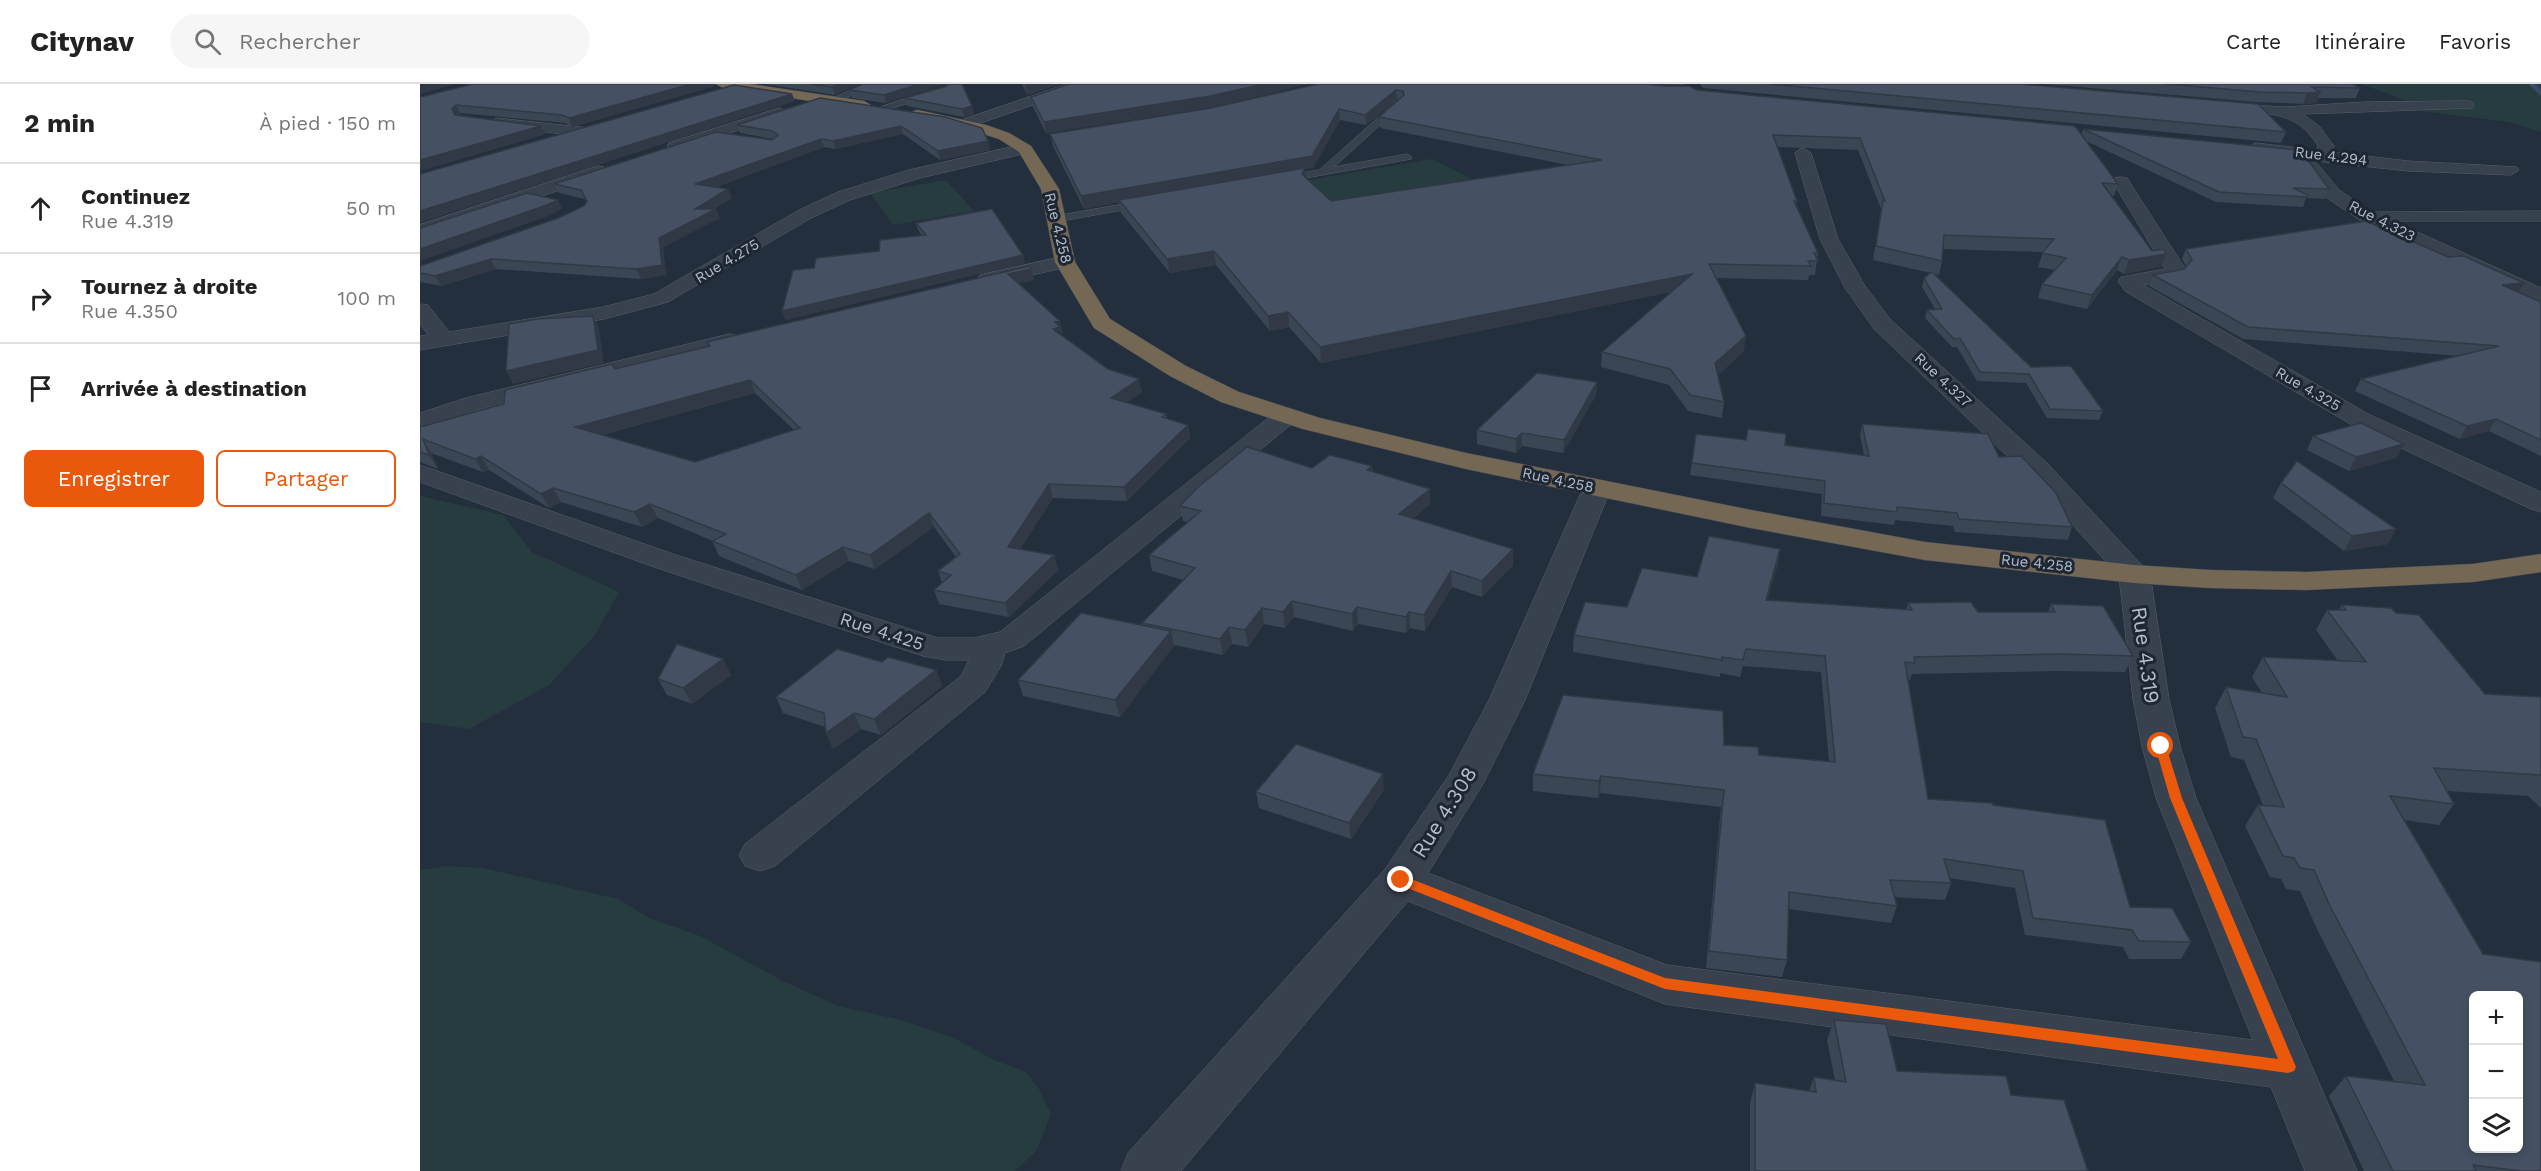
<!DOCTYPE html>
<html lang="fr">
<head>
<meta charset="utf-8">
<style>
  :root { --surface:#fff; --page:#f6f6f6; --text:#222; --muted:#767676; --line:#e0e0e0; --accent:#ea580c }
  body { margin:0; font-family:"Work Sans",sans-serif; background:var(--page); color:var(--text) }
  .controls { position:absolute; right:18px; bottom:18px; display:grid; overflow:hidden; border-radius:9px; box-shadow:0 3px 9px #0003 }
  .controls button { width:54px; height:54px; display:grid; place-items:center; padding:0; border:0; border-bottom:2px solid var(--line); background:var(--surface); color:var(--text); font:30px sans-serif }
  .stop { position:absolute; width:18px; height:18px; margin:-14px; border:4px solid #ea580c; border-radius:50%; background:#fff }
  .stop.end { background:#ea580c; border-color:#fff; box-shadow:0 2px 6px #0008 }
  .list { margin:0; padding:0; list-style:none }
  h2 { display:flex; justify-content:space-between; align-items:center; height:78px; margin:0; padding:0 24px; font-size:26px }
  h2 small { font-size:20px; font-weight:400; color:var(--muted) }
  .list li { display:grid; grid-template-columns:39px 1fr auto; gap:18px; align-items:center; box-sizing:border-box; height:90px; padding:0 24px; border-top:2px solid var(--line) }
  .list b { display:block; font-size:22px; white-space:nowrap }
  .list p { margin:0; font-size:20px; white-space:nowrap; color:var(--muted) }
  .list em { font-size:20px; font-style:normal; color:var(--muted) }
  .actions { display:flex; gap:12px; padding:18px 24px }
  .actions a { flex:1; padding:14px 0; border:2px solid var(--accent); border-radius:9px; text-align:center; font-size:21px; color:var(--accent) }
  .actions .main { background:var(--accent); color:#fff }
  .icon { flex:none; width:33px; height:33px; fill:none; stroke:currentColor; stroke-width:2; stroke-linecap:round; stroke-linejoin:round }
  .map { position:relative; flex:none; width:2121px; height:1087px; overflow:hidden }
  header { display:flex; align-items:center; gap:36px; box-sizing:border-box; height:84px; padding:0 30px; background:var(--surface); border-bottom:2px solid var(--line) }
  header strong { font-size:28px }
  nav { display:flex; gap:33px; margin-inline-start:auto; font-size:21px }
  .search { width:420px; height:54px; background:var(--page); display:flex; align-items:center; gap:15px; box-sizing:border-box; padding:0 21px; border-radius:33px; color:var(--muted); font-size:22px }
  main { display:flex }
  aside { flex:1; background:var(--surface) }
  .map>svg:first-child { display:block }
</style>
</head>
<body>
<header>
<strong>Citynav</strong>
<div class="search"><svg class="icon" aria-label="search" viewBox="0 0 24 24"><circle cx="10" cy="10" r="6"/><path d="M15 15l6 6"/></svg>Rechercher</div>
<nav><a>Carte</a><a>Itinéraire</a><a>Favoris</a></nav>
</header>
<main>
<aside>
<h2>2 min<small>À pied · 150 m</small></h2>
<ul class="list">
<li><svg class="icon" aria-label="ahead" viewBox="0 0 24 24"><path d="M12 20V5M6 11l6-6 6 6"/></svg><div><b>Continuez</b><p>Rue 4.319</p></div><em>50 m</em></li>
<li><svg class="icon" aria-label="right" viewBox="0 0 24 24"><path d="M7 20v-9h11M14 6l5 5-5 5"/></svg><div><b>Tournez à droite</b><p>Rue 4.350</p></div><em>100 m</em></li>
<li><svg class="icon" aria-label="arrive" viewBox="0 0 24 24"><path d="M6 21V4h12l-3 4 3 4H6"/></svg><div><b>Arrivée à destination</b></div></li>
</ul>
<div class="actions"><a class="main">Enregistrer</a><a>Partager</a></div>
</aside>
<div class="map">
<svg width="2121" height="1087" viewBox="0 0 2121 1087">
  <rect width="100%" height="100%" fill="#242f3e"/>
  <g fill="#263c3f">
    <polygon points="1941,0 2121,0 2121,48 2089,38 2001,27 1980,14"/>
    <polygon points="1012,75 1054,96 919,121 883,97"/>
    <polygon points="526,96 554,127 473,141 450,109"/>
    <polygon points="0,412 83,431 112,468 199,508 175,551 129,601 49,645 0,638"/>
    <polygon points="27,782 63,784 198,815 229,834 280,852 365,898 418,922 481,936 534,954 574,976 606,988 619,1005 631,1030 617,1066 595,1087 0,1087 0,786"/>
  </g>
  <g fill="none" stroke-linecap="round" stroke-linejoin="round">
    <polyline stroke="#394c67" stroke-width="5" points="2112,0 2121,9"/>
    <defs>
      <g id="lane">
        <polygon points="445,0 457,0 416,18 409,16"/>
        <polygon points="512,6 516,9 515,11 463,27 458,24"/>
        <polygon points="976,18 983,20 914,83 987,70 992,73 991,75 858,99 853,96 858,93 899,86"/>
        <polygon points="727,116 731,117 731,121 636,138 630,135 636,132"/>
      </g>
      <g id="street">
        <polygon points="647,0 667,0 665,3 552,42 547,43 540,39 542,36"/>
        <path d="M2047 17 2052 18 2054 21 2052 24 1883 30 1899 42 1914 62 1912 68 1988 77 2097 83 2099 86 2091 91 1988 87 1895 77 1919 106 1952 128 2121 127V137H1973L2121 204V218L1940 136 1907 114 1889 88 1877 78 1876 74 1829 67 1827 64 1835 59 1897 66 1898 62C1875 23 1840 30 1801 27L1794 23 1801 19 1864 23 1945 18Z"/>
        <polygon points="360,24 367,28 365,31 261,65 255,67 247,62 249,59"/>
        <polygon points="77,34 196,47 204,52 196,57 72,41 70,38"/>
        <polygon points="605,60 613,65 611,68 500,94 430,116 391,134 248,218 184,235 0,266 0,252 8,251 0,240 0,220 8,221 29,248 183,223 234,210 379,126 418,108 489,86"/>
        <polygon points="1383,64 1391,69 1418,155 1445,202 1470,235 1628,380 1730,490 1749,615 1760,662 1776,714 1937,1087 1885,1087 1851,1003 1245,920 988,817 761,1087 701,1087 708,1069 966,784 1029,691 1069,616 1163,404 1167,398 1177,396 1187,398 1191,404 1105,616 1064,698 1008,789 1247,881 1833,956 1736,714 1722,662 1713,615 1699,492 1608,392 1454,245 1425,204 1400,155 1375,69"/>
        <polygon points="178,82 184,83 186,87 184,91 0,153 0,141"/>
        <polygon points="1701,93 1707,94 1766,186 1758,194 1723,201 1950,331 2121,408 2121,428 2111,425 1932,341 1705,207 1698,197 1701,193 1745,185 1693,98 1695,94"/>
        <polygon points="645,172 652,174 655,178 652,182 567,201 560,199 557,195 560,191"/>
        <polygon points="310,250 318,252 321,257 318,262 64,324 0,345 0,329 46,314"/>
        <polygon points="866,324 875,327 879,332 875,337 604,562 585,569 581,582 565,608 355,782 340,787 325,782 319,771 325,760 541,592 549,576 526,576 503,572 234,483 0,398 0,381 256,471 518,554 554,554 580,548 857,327"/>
      </g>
      <g id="highway">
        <polygon points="296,0 330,0 444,17 451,21 444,25 303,4"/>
        <polygon points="498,26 566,41 589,49 611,62 639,105 655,178 690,235 766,282 819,308 900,334 1046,369 1331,426 1505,458 1714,481 1790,486 1886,488 2053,480 2121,470 2121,488 2053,498 1886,506 1790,504 1714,499 1505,476 1331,444 1046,385 883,345 801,318 750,292 674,244 635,178 621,105 599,68 579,55 557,48 493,33 491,30 493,27"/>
      </g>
    </defs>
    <use href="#lane" stroke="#565f6c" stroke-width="1"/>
    <use href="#street" stroke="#565f6c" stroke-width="1"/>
    <use href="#highway" stroke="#434c59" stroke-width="1"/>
    <use href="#lane" fill="#38414e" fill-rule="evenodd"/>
    <use href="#street" fill="#38414e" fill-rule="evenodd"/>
    <use href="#highway" fill="#746855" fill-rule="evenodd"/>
  </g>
  <g fill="#3b4654" fill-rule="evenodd">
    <polygon points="344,0 439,0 415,11"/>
    <polygon points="443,0 524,0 466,19 432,14 429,6"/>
    <polygon points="524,0 542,0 552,22 554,30 544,33 487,22 485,14 527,1"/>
    <polygon points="602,0 640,0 607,11"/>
    <polygon points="649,0 888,0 792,23 626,49 613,23 611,13"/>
    <path d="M898 0H1264L1263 1 1228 0 1661 51 1663 45 1909 105 1905 115 1886 114 1883 123 1796 118 1666 57 1698 100 1694 112H1691L1732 167 1746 170 1741 183 1704 190 1697 186 1667 225 1618 214 1622 200 1635 186 1618 183 1623 168 1523 165 1522 177 1519 191 1513 190 1611 283 1683 327 1679 336 1627 334 1606 299 1557 297 1537 263H1532L1505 234 1507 226 1515 225 1502 203 1504 194 1511 189 1453 176 1461 125 1438 66 1358 63 1377 117 1376 122 1398 169 1395 191H1389L1388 196 1296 194 1324 267 1298 291 1304 318 1302 334 1268 327 1249 301 1181 283 1182 268 1251 208 901 279 869 243 850 247 796 181 750 189 701 129 699 118 664 125 633 62 630 50 791 24ZM977 16H978L959 33 960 44 1148 81 911 117 886 94 885 85 893 84 920 36 946 41Z"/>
    <polygon points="1280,0 1599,0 1866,48 1861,59 1283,4"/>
    <polygon points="1624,0 1932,0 1940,4 1936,14 1898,14 1896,19 1883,20 1836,18"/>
    <polygon points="295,2 152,43 145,39 40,29 38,31 121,42 125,50 0,87 0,13"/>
    <polygon points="400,14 568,57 570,66 520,76 483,50 415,65 404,63 296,103 312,114 294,125 300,134 243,163 246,191 221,195 76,185 21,202 0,198 0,182 138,134 164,122 167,118 165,115 139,109 134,100 352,56 354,55 320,49 317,41"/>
    <polygon points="496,139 605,179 365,236 394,184 459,167 502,151 498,146"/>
    <polygon points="1766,165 2098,208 2121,218 2121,372 2069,347 2040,355 1935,307 1941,295 2040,272 1823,255 1729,202 1733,191 1764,185 1766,182 1762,175"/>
    <path d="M611 185 614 196 599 199 643 249H642V251L688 285 722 308 706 319 746 330 747 335 768 341 770 354 707 417 633 414 600 465 634 471 638 486 589 533 519 520 514 506 522 499 518 487 536 473 514 443 455 485 429 477 382 506 299 472 292 457H293L238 434 222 443 141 418 129 424 69 386 63 388 11 369 18 385 0 378V343L84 320 195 285 289 262 287 258ZM335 309 374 346 275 378 182 351Z"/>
    <polygon points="1177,298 1176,311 1143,369 1102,362 1096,369 1057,360 1057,346"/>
    <polygon points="1442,340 1579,373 1652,443 1648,456 1535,448 1533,442 1475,436 1474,441 1401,432 1402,410 1270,391 1276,350 1444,371 1440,352"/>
    <polygon points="1893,352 1984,360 1976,374 1929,387 1887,366"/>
    <polygon points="952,382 953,388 1010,405 1010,420 993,435 1093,465 1093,481 1062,513 1032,503 1005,547 990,544 986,549 938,540 933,547 874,533 865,544 844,540 828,563 812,560 803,571 754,561 700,633 603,612 598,596 722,541 722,539 764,496 732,487 729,471 768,438 763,437 760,422 892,384"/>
    <polygon points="1861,399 1968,460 1924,467 1853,414"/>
    <polygon points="1358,480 1347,516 1486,526 1488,519 1558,528 1628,528 1631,520 1713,572 1705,588 1635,587 1492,590 1490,596 1488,595 1508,715 1573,721 1710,823 1771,858 1761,875 1709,875 1703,863 1605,851 1595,804 1530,794 1531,799 1525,816 1474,813 1477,822 1471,839 1369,825 1367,876 1362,893 1286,884 1301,723 1180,709 1178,714 1113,707 1113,690 1304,661 1339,671 1409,678 1401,588 1323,582 1320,593 1300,589 1300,593 1153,568 1154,551 1207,523 1277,493"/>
    <polygon points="1922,521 1976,529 2065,610 2121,613 2121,724 2108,712 2027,707 2034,720 2019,741 1984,736 2121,1087 1944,1087 1909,1012 1926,992 1974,997 1896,843 1880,807 1866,805 1861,795 1850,793 1825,742 1838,721 1843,721 1824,676 1811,673 1795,624 1806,603 1842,609 1832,593 1843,573 1918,577 1896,546 1907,526 1919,526"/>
    <polygon points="462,578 516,586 522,602 461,651 441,645 413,665 406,649 405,643 363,629 356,613"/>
    <polygon points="311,591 272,620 247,611 238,595"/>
    <polygon points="964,706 931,755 839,724 836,708"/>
    <polygon points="1414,936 1477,987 1591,1011 1668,1087 1330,1087 1330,1019 1335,999 1389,1007 1394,993 1415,996 1407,956"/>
  </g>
  <g fill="#303945">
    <polygon points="4,0 36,0 0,10 0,1"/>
    <polygon points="271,0 295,0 295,2 152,43 149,34"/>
    <polygon points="420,0 439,0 415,11 412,3"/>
    <polygon points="499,0 524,0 466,19 464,11"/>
    <polygon points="608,0 640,0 607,11 605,1"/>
    <polygon points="844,0 888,0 792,23 626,49 624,38"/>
    <polygon points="976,6 977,16 946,41 945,31"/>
    <polygon points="1900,8 1896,19 1883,20 1887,9"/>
    <polygon points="372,10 375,17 0,139 0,127"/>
    <polygon points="36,21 40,29 36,33 32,25"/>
    <polygon points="552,22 554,30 544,33 542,25"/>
    <polygon points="919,25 920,36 893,84 885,85 886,96 882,90 699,116 699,118 664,125 661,112"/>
    <polygon points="121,42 125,50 0,87 0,76"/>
    <polygon points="481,42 483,50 415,65 413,57"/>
    <polygon points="401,55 404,63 279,109 275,100"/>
    <polygon points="568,57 570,66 520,76 518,67"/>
    <polygon points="308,105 312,114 286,130 296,125 300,134 243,163 246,191 221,195 216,185 239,154 275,125"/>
    <polygon points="138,116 142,125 129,132 0,177 0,165"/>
    <polygon points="794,167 796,181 750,189 747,175"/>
    <polygon points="1746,170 1741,183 1704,190 1709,176"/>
    <polygon points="603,171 605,179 365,236 362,227"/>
    <polygon points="1702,173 1697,186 1667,225 1672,211"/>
    <polygon points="71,175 76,185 21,202 15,192"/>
    <polygon points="611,185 614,196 591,201 588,190"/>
    <polygon points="1272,190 1270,204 901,279 900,263"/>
    <polygon points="2104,199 2098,210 2082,201"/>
    <polygon points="868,228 869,243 850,247 848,232"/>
    <polygon points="173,232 179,244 184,279 93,300 86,287"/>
    <polygon points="640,237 643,249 642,249 643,255 633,245 635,238"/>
    <polygon points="1326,252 1324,267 1293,295 1295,279"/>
    <polygon points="719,295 722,308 694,327 691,314"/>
    <polygon points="330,296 335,309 162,356 155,343"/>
    <polygon points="1177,298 1176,311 1143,369 1144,356"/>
    <polygon points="2076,335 2069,347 2040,355 2047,342"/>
    <polygon points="768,341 770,354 707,417 704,403"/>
    <polygon points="1102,349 1102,362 1096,369 1096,355"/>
    <polygon points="3,355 11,369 18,385 9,371"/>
    <polygon points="1984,360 1976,374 1929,387 1936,373"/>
    <polygon points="61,372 69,386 63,388 55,375"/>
    <polygon points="952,382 953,397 947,386"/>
    <polygon points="629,400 633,414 592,477 588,463"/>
    <polygon points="133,404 141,418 129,424 121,410"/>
    <polygon points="1010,405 1010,420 980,446 979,430"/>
    <polygon points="230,420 238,434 222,443 214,428"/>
    <polygon points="509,429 514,443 455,485 450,471"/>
    <polygon points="1976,445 1968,460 1924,467 1932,452"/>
    <polygon points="423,463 429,477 382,506 376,491"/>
    <polygon points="1093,465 1093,481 1062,513 1062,497"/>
    <polygon points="1360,465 1358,480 1343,532 1346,516"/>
    <polygon points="634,471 638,486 589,533 585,519"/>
    <polygon points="1031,487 1032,503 1005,547 1004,531"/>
    <polygon points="872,517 874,533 865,544 863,528"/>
    <polygon points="937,523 938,540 933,547 932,530"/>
    <polygon points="842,524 844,540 828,563 825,546"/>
    <polygon points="989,528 990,544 986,549 986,533"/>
    <polygon points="809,543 812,560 803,571 800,555"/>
    <polygon points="751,547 754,562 700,633 695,616"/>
    <polygon points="303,575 311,591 272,620 263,604"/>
    <polygon points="516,586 522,602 461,651 454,635"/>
    <polygon points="434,629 441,645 413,665 406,649"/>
    <polygon points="963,690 964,706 931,755 929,739"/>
    <polygon points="1181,692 1180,709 1178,714 1179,697"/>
  </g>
  <g fill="#455162" stroke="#303945" stroke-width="1.5" fill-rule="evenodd">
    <polygon points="53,0 271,0 149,34 142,31 36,21 32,25 35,31 121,42 0,76 0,13"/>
    <polygon points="390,0 420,0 412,3"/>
    <polygon points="443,0 499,0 464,11 429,6"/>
    <polygon points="528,0 542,0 552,22 542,25 485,14 527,2"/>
    <polygon points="649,0 844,0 790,12 624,38 611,13"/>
    <polygon points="898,0 1228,0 1244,2 1269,2 1277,6 1655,42 1698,100 1682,99 1732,167 1744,165 1746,170 1709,176 1702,173 1672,211 1622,200 1646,174 1622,169 1634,155 1524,151 1522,177 1456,162 1463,116 1465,117 1440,54 1353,51 1377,117 1374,117 1398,169 1394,169 1398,177 1388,177 1391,182 1289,180 1326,252 1295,279 1304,318 1270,311 1250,285 1182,268 1272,190 900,263 868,228 848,232 794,167 747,175 699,116 885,84 882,90 911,117 1182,76 959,33 984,11 983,7 976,6 945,31 919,25 892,72 661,112 630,50 791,24"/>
    <polygon points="1350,0 1599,0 1838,20 1866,48"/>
    <polygon points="1746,0 1932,0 1940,4 1892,3 1900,8 1887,9 1840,8"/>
    <polygon points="314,1 372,10 0,127 0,90"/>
    <polygon points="400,14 525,33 562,44 568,57 518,67 481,42 413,57 401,55 275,100 308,105 275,125 296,125 239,154 242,181 216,185 71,175 15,192 0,189 0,182 138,134 164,122 167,117 161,106 134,100 296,48 352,56 358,51 352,47 317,41"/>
    <polygon points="1663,45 1877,66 1891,80 1909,105 1873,104 1888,111 1887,113 1799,108"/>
    <polygon points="107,109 138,116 124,122 0,165 0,144"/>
    <polygon points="572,125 603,171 362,227 373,186 394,184 396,174 459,167 460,156 506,151 496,139"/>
    <polygon points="1946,137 2028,173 2043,172 2104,199 2082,201 2121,218 2121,356 2076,335 2047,342 1941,295 2079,262 1828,243 1733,191 1764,185 1772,176 1766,165"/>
    <path d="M610 182 611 185 588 190 640 237 635 238 640 243 633 245 688 285 719 295 691 314 746 330 742 333 768 341 704 403 629 400 588 463 634 471 585 519 514 506 531 491 518 487 540 470 509 429 450 471 423 463 376 491 292 457 306 450 230 420 214 428 133 404 121 410 61 372 55 375 3 355 9 371 0 368V343L84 320 85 306 192 280 195 285 290 262 287 258ZM330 296 380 344 275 378 155 343Z"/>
    <polygon points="1512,188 1611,283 1651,282 1683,327 1630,325 1609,290 1560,288 1540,254 1534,255 1507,226 1522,225 1504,194"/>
    <polygon points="173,232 178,266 86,287 89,240 117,235"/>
    <polygon points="1117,289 1177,298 1144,356 1102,349 1096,355 1057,346"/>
    <polygon points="1941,339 1984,360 1936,373 1893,352"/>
    <polygon points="1442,340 1568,350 1579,373 1601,372 1636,409 1652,443 1539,435 1537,429 1477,423 1477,428 1404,419 1405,397 1272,379 1276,350 1326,356 1328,345 1366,350 1365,361 1449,372"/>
    <polygon points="827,363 892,384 910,371 952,382 947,386 1010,405 979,430 1093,465 1062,497 1031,487 1004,531 989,528 986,533 937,523 932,530 872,517 863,528 842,524 825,546 809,543 800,555 722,539 775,484 729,471 781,427 760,422 777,404"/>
    <polygon points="1877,377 1976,445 1932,452 1861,399"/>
    <polygon points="1289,452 1360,465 1346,516 1492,526 1488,519 1551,518 1558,528 1635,528 1631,520 1683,522 1713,572 1642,570 1494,573 1495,579 1485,578 1508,715 1572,719 1573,721 1685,736 1710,823 1752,824 1771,858 1719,857 1712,846 1613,834 1603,787 1524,775 1531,799 1470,796 1477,822 1369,808 1367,876 1289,867 1304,706 1181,692 1179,697 1113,690 1143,611 1303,627 1304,661 1338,663 1339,671 1415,678 1405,572 1326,565 1323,576 1302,573 1302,576 1154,551 1165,518 1207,523 1222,484 1277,493"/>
    <path d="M1922 521 1971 524 1976 529 1999 531 2065 610 2121 613V691L2014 684 2034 720 1970 712 2063 870 2121 878V1087H2100L2053 1081 2056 1087H1973L1926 992 2005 1001 1910 822 1894 786 1880 784 1874 774 1863 772 1838 721 1864 723 1836 655 1823 653 1806 603 1867 613 1843 573 1946 578 1907 526H1926ZM2054 912H2098V1065H2054Z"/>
    <polygon points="661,529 751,547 695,616 598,596"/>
    <polygon points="257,560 303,575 263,604 238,595"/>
    <polygon points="417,565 462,578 468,573 516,586 454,635 434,629 406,649 404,629 356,613"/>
    <polygon points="876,660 963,690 929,739 836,708"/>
    <polygon points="1414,936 1466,940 1477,987 1586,992 1591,1011 1644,1016 1668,1087 1335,1087 1335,999 1396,1008 1394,993 1426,998"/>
  </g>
  <polygon fill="#ea580c" points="1741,658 1746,662 1762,714 1876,983 1874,987 1868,989 1245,905 977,800 975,796 977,793 986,793 1245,894 1858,975 1750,714 1735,662"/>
  <g text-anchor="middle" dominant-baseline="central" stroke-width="6" stroke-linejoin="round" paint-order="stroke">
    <g font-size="15" fill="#b4bcc9" stroke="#1d2633">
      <text transform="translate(1911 72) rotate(7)">Rue 4.294</text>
      <text transform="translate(1962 137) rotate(27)">Rue 4.323</text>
      <text transform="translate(638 144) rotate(76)">Rue 4.258</text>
      <text transform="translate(307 177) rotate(-31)">Rue 4.275</text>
      <text transform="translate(1523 296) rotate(43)">Rue 4.327</text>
      <text transform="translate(1888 305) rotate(30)">Rue 4.325</text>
      <text transform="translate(1138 396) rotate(12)">Rue 4.258</text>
      <text transform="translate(1617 479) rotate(6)">Rue 4.258</text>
    </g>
    <g font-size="18" fill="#b4bcc9" stroke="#1d2633">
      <text transform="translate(462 547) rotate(18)">Rue 4.425</text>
    </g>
    <g font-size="21" fill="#b4bcc9" stroke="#1d2633">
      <text transform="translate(1726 571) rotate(82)">Rue 4.319</text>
      <text transform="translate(1024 728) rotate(-58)">Rue 4.308</text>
    </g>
  </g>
</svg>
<div class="controls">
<button>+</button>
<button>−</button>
<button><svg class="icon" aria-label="layers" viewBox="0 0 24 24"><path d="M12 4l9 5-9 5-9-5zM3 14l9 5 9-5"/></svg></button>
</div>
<div class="stop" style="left:1741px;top:662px"></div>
<div class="stop end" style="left:981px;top:796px"></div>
</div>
</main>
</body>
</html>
